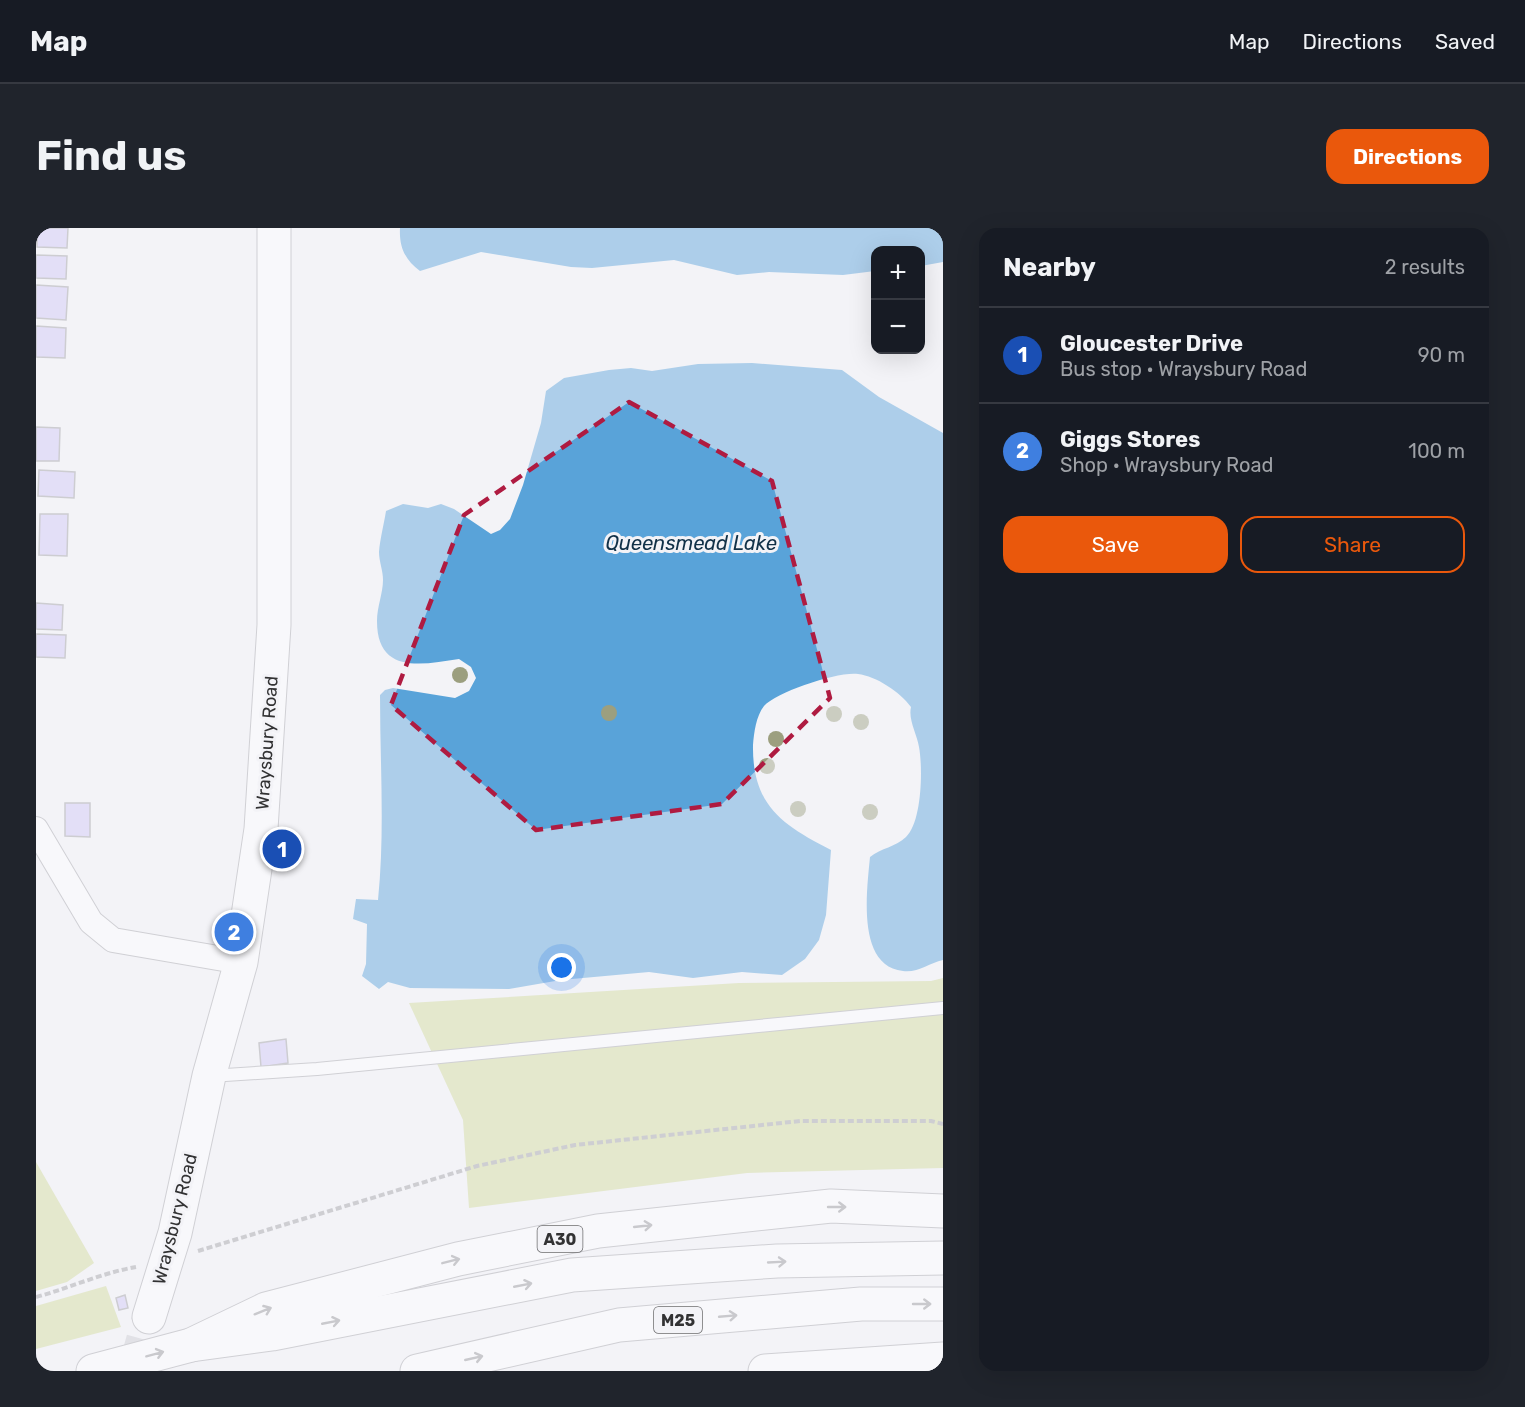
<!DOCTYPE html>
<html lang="en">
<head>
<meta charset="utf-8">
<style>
  :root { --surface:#171b24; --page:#20242c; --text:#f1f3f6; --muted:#9ea1a6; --line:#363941; --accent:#ea580c }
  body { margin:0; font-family:Rubik,sans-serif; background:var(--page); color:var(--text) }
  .controls { position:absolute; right:18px; top:18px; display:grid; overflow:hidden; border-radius:12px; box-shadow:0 6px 24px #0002 }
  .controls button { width:54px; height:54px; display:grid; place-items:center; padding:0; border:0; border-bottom:2px solid var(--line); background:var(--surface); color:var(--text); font:30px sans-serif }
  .you { position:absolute; left:526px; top:740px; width:21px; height:21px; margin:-15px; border:4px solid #fff; border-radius:50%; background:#1a73e8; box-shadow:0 0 0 9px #1a73e833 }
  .badge { display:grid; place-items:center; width:39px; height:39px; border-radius:50%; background:var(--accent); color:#fff; font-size:20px; font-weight:700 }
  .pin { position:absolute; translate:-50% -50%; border:3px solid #fff; box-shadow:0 2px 6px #0006 }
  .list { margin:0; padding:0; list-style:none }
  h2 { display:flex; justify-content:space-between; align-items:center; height:78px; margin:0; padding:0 24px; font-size:26px }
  h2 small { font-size:20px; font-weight:400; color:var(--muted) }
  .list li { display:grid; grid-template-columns:39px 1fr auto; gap:18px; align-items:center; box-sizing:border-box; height:96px; padding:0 24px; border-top:2px solid var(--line) }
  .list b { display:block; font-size:22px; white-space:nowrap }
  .list p { margin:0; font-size:20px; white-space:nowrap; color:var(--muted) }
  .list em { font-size:20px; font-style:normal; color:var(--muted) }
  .actions { display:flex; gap:12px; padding:18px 24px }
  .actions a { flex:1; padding:14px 0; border:2px solid var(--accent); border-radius:18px; text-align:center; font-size:21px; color:var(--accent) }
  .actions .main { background:var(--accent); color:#fff }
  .map { position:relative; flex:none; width:907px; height:1143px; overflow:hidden; border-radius:18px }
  header { display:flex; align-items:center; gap:36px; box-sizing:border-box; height:84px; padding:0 30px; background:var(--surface); border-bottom:2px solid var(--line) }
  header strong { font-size:28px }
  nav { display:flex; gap:33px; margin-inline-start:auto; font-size:21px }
  .intro { display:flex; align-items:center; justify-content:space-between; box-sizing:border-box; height:144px; padding:0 36px }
  h1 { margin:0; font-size:42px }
  .button { padding:15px 27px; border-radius:18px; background:var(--accent); color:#fff; font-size:21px; font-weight:700 }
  main { display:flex; gap:36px; padding:0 36px }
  aside { flex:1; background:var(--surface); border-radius:18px; box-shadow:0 6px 24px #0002 }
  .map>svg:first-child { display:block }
</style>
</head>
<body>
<header>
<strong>Map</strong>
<nav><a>Map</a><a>Directions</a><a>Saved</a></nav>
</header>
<div class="intro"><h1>Find us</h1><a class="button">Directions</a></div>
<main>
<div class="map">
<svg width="907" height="1143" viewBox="0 0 907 1143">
  <rect width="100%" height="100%" fill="#f3f3f7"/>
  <g fill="#d2db9a">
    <polygon points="907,750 907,940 711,945 433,980 427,892 373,775 703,755 895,753"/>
    <polygon points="0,934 58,1035 31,1054 0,1063"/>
    <polygon points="70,1058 85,1099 0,1121 0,1078"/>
  </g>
  <g fill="#59a3d9">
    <path d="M364 0H907V34L885 38 884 22H840L839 43 807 47 733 44 701 47 638 32 556 40 535 39 445 24 384 43C369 32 363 19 364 0Z"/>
    <path d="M716 135 806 142 843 169 907 205V732C893 735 882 745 867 743 820 738 831 662 834 629 845 620 860 619 870 609 886 594 887 540 883 519 881 506 872 492 875 479 864 464 840 448 822 446 803 443 740 464 728 478 720 488 718 505 717 517 716 577 746 597 795 622L790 687 783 712 769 731 746 747 706 744 657 750 613 744 525 752 473 761 374 760 352 754 343 761 326 748 330 736 331 696 317 691 320 671 342 672C349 604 344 536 344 467L349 462 357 460 419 470 433 463 440 450 435 439 423 431C385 437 341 446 341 393 341 379 347 365 347 352 347 343 343 333 343 324 344 311 348 296 350 283L367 276 392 280 405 276 418 281 455 306 464 302 474 291 487 257 505 195 510 163 528 150 573 142 595 140 616 143 662 136Z"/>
  </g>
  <g fill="#d1c7f6" stroke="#a0a0a3" stroke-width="1.5">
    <polygon points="1,0 32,0 31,20 1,19"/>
    <polygon points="0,27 31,28 30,51 0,50"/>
    <polygon points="0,57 32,59 30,92 0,90"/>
    <polygon points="0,98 30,100 29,130 0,129"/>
    <polygon points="0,199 24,200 23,233 0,233"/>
    <polygon points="3,242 39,244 38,270 2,268"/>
    <polygon points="4,286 32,286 31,328 3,327"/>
    <polygon points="0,375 27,377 26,402 0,401"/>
    <polygon points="0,406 30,407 29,430 0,429"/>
    <polygon points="29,575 54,575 54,609 29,608"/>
    <polygon points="250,811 252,835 225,839 223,815"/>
    <polygon points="89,1067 92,1080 83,1082 80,1070"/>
  </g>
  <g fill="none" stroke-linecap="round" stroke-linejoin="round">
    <polyline stroke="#ccccd0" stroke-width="33" stroke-dasharray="33 16" stroke-linecap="butt" points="98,1143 113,1089"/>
    <defs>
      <polyline id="service" points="174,848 281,841 907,780"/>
      <polyline id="minor" points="0,601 55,694 77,712 205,734"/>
      <polyline id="secondary" points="113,1089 139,1005 173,848 205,734 225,601 238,397 238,0"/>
      <polyline id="primary" points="57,1143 155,1117 230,1081 422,1031 562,1003 795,978 907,983"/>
      <g id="motorway">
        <polyline points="155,1117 236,1106 536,1047 741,1033 907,1030"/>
        <polyline points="381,1143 583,1097 825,1076 907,1076"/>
        <polyline points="729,1143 907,1131"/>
      </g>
    </defs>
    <use href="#service" stroke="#a7a7aa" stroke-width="14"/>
    <use href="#minor" stroke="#a7a7aa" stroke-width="26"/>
    <use href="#secondary" stroke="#a7a7aa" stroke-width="35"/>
    <use href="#primary" stroke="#a7a7aa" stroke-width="35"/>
    <use href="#motorway" stroke="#a7a7aa" stroke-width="35"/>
    <g stroke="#a2a2a5" stroke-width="4" stroke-dasharray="6 3" stroke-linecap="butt">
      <polyline points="162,1023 441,938 539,917 764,893 895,893 907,896"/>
      <path d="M0 1069C34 1060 65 1045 100 1039"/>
    </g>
    <use href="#service" stroke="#fff" stroke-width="12"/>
    <use href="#minor" stroke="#fff" stroke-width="24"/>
    <use href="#secondary" stroke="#fff" stroke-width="33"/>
    <use href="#primary" stroke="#fff" stroke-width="33"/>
    <use href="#motorway" stroke="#fff" stroke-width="33"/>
  </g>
  <g fill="#9c9f7f">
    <circle cx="424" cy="447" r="8"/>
    <circle cx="573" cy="485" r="8"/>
    <circle cx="798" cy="486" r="8"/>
    <circle cx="825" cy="494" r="8"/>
    <circle cx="740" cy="511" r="8"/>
    <circle cx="731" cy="538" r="8"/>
    <circle cx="762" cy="581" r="8"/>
    <circle cx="834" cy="584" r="8"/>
  </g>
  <defs><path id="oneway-shaft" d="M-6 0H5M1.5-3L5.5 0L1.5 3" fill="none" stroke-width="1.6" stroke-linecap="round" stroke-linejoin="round" transform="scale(1.5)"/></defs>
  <g stroke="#989899">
    <use href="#oneway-shaft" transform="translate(801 979)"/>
    <use href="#oneway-shaft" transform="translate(607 998) rotate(-6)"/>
    <use href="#oneway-shaft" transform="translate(415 1033) rotate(-14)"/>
    <use href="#oneway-shaft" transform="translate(741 1034) rotate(-3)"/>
    <use href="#oneway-shaft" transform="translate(487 1057) rotate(-11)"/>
    <use href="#oneway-shaft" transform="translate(886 1076)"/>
    <use href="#oneway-shaft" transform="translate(227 1083) rotate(-22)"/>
    <use href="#oneway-shaft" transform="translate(692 1088) rotate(-5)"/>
    <use href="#oneway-shaft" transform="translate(295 1094) rotate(-11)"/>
    <use href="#oneway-shaft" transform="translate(119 1126) rotate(-15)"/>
    <use href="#oneway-shaft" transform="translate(438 1130) rotate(-13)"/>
  </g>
  <path d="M0 0H907V1143H0ZM593 174 736 253 794 470 686 576 500 602 355 477 428 287Z" fill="#f3f3f7" fill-opacity=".55" fill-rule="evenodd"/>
  <path fill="none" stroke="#af1b41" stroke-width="4.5" stroke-dasharray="12 8" stroke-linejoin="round" d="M593 174 736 253 794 470 686 576 500 602 355 477 428 287Z"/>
  <g text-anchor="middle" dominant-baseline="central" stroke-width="6" stroke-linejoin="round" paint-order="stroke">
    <g fill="#f3f3f7" stroke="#6c6c6e" stroke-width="1.5">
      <rect x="501.5" y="998" width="45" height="26" rx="4.5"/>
      <rect x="618" y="1079" width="48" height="26" rx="4.5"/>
    </g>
    <g font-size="16" font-weight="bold" fill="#323233">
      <text x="524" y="1011">A30</text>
      <text x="642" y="1092">M25</text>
    </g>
    <g font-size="18" fill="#323233" stroke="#f3f3f7">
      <text transform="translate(231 515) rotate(-86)">Wraysbury Road</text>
      <text transform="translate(139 991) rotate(-76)">Wraysbury Road</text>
    </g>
    <g font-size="20" font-style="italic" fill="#113148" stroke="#f3f3f7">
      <text x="655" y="315">Queensmead Lake</text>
    </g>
  </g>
</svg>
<div class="controls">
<button>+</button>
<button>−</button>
</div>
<div class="you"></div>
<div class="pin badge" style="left:246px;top:621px;background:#1a4fb4">1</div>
<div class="pin badge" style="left:198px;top:704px;background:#3f7fe0">2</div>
</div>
<aside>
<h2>Nearby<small>2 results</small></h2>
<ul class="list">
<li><span class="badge" style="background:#1a4fb4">1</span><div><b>Gloucester Drive</b><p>Bus stop · Wraysbury Road</p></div><em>90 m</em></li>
<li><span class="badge" style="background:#3f7fe0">2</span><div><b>Giggs Stores</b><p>Shop · Wraysbury Road</p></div><em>100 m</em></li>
</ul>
<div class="actions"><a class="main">Save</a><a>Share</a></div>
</aside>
</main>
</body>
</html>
